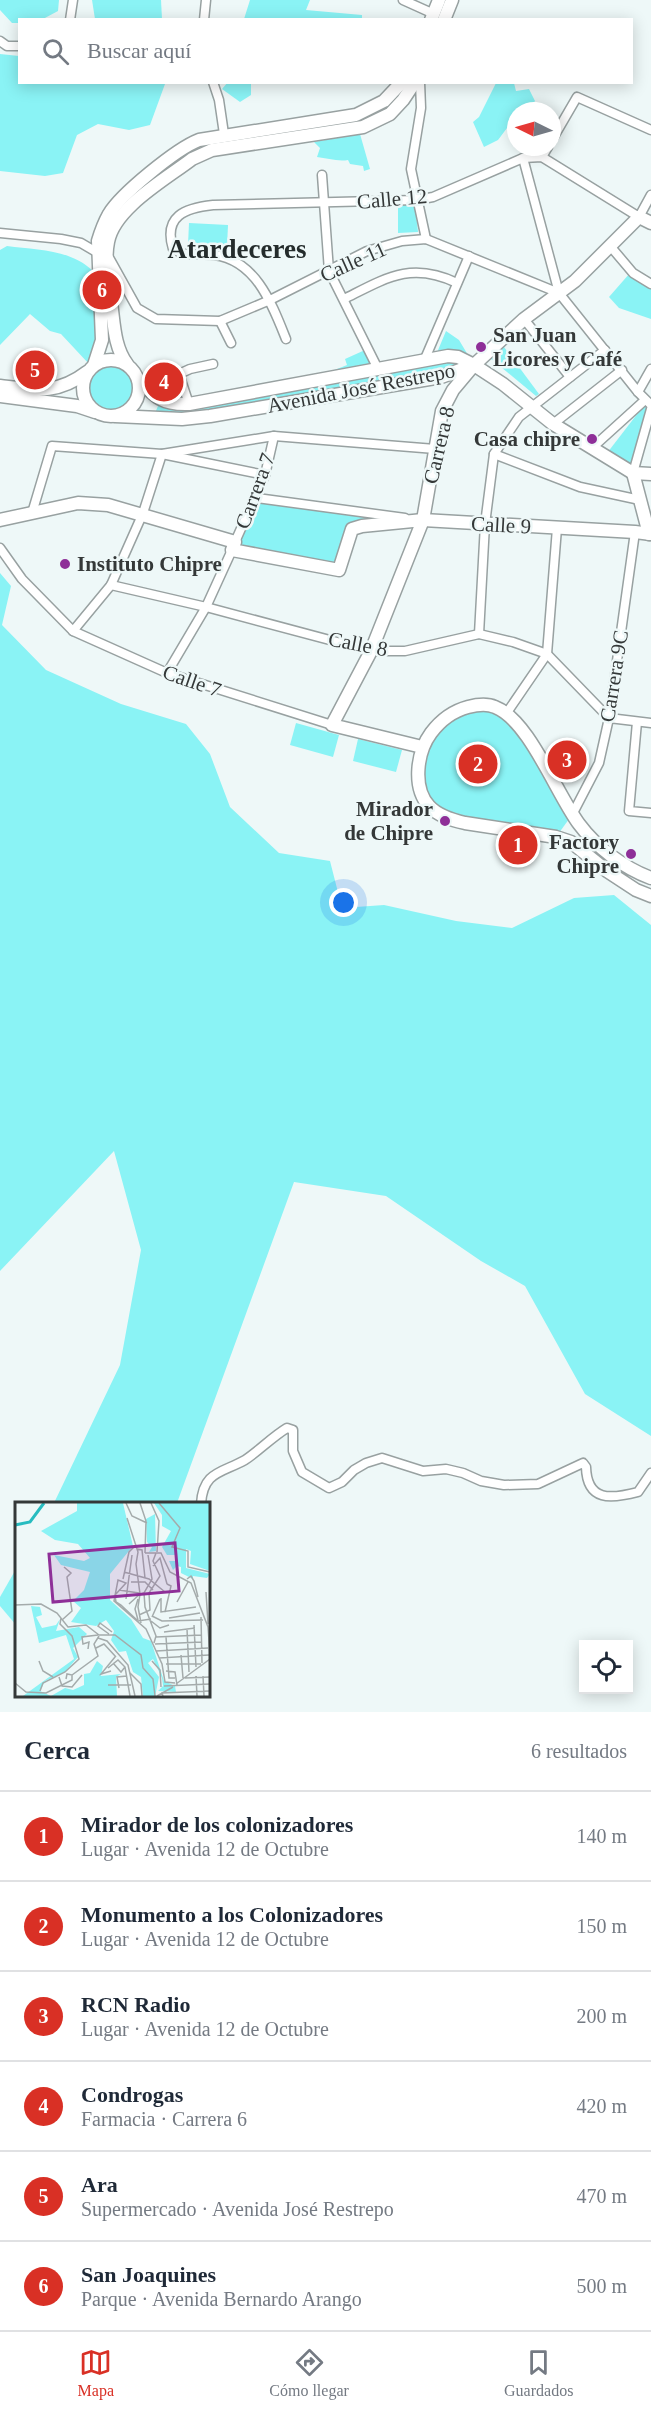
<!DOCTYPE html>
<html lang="es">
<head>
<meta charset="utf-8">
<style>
  :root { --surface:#fff; --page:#f2f2f3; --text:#1f2937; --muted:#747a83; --line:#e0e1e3; --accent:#d93025 }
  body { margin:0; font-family:"Times New Roman",serif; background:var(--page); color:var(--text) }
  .controls { position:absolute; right:18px; bottom:18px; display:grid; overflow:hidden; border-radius:0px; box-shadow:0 3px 15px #0003 }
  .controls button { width:54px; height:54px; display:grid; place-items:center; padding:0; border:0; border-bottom:2px solid var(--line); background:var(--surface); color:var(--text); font:30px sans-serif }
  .compass { position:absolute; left:507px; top:102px; width:54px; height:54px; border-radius:50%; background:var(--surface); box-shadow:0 3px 15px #0003; rotate:275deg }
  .you { position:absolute; left:344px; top:903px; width:21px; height:21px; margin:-15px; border:4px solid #fff; border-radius:50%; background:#1a73e8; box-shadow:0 0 0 9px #1a73e833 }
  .badge { display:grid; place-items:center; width:39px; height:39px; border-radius:50%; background:var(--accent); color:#fff; font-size:20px; font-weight:700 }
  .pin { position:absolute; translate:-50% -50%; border:3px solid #fff; box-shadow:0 2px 6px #0006 }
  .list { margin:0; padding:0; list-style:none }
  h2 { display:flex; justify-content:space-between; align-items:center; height:78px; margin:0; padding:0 24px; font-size:26px }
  h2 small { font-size:20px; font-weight:400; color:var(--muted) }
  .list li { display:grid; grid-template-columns:39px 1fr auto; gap:18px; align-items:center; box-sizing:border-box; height:90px; padding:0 24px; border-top:2px solid var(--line) }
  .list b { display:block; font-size:22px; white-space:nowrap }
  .list p { margin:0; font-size:20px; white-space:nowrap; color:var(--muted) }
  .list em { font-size:20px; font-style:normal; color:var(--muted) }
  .icon { flex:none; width:33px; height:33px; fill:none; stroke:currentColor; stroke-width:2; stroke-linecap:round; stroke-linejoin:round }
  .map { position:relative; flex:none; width:651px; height:1712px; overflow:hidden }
  .search { position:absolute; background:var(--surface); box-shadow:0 3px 15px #0003; left:18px; right:18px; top:18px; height:66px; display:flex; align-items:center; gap:15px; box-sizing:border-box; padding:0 21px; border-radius:0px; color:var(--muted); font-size:22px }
  .sheet { height:618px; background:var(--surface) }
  nav { display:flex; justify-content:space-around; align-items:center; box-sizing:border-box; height:84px; border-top:2px solid var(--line); background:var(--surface); font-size:16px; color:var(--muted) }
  nav a { display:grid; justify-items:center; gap:3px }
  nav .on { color:var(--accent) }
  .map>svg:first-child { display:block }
</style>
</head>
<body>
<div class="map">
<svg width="651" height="1712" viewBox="0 0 651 1712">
  <rect width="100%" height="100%" fill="#eef8f8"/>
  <g fill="#8af3f5">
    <polygon points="0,0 59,0 58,11 43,19 20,20 19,23 12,23 0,10"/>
    <polygon points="92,0 161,0 162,19 95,19"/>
    <polygon points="250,0 310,0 306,10 362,15 362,19 244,19"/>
    <polygon points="0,54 19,56 20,82 165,82 165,84 150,125 129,130 98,124 77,135 63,173 45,176 0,171"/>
    <polygon points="228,82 251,83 251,95 240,102 222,89"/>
    <polygon points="496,83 514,83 516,91 529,89 535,101 527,111 516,111 515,124 507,128 498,140 484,147 473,122 479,117"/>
    <path d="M360 134 370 169 364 171 363 166 350 164 348 160C338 162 327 158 317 157L320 148 314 142Z"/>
    <polygon points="398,204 415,204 418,232 398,233"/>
    <polygon points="189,223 228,225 227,247 188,245"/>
    <path d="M7 246C37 250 71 249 94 272L100 335 89 364 61 334 50 331 30 314 0 345V250Z"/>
    <polygon points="630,273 651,286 651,319 619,308 609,297"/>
    <polygon points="446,331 459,340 474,365 209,411 155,413 158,406 176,407 436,355"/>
    <polygon points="504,347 539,394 536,396 490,358"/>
    <polygon points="365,350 373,366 333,373 332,371 347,365 345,359"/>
    <circle cx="111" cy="388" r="22"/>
    <polygon points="648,400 651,404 633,473 604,457"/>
    <polygon points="257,498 423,520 352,528 333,565 231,553"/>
    <polygon points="0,573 11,586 2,625 46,670 121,704 186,724 210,754 230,807 279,853 330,861 342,908 384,905 456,921 512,928 574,898 614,895 651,925 651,1436 585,1394 525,1286 481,1261 386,1196 294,1182 177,1503 54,1503 120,1365 141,1250 114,1151 0,1271"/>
    <polygon points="475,706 506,714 572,815 556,837 445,817 419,785 430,734"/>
    <polygon points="296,723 339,735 333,757 290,745"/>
    <polygon points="358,739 402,750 396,772 353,761"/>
    <polygon points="16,1569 16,1625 0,1606 0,1597"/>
  </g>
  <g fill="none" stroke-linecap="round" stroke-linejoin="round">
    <defs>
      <g id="street">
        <polyline points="403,0 434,14"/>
        <polyline points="70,20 73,0"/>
        <polyline points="204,20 206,0"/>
        <polyline points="0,41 7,46 20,46"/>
        <polyline points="213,82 219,100 224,134"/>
        <polyline points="420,82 421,108 411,169 426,239"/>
        <polyline points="552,140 577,97 651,130"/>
        <polyline points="542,157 548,147"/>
        <polyline points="523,158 559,293"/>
        <polyline points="322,175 329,271 378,369"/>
        <polyline points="0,233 61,239 81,243 98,253"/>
        <polyline points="611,247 633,273 651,284"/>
        <polyline points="107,254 137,308 156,319 220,321 270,300 367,251 402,241 426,239 559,293 638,392 651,405"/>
        <path d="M344 299C386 278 411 261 457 283"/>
        <polyline points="524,319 570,377"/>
        <polyline points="220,321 231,343"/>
        <path d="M286 339C272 304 256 260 214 255 199 253 187 258 173 249 163 216 185 208 213 205L417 200 433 197 523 158 542 157 639 217 651 195"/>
        <polyline points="424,361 469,256"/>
        <polyline points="638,392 651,369"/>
        <polyline points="189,404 179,374 190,369 213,364"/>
        <polyline points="553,424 622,370"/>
        <polyline points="592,448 645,400"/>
        <polyline points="494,454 580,487 640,500"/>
        <polyline points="633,473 651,409"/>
        <polyline points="257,498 405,518"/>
        <polyline points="32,513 52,446 162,454 274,436 435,449"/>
        <polyline points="235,542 265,475 274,436"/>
        <polyline points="0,548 22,579 73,631 167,673 332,725"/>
        <polyline points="111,585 206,607 371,651 405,651 479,634 513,642 547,654 609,718 651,723"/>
        <polyline points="73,631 111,585 143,513 162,454 265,475"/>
        <polyline points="479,634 485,524 494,454 519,417 605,350"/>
        <polyline points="167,673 206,607 232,550"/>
        <polyline points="506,714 547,654 557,528"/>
        <polyline points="637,722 629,811 651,813"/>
        <polyline points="572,815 599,763 609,718 635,532"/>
        <path d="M201 1504C203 1471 222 1473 245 1460 260 1450 272 1437 287 1428L293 1430V1451L302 1472 329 1488 342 1482 354 1470 366 1463 382 1458 423 1471 446 1469 463 1473 481 1481 504 1485 538 1484 583 1463 586 1467C587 1502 611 1499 638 1492L651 1473"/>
      </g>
      <g id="secondary">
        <polyline points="431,20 439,0"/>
        <polyline points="444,20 452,0"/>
        <circle cx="111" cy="388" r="28"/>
        <path d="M127 364C114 347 114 323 111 302 109 283 104 261 108 242 114 208 166 179 192 159L212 150 363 127 390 114 403 100 415 82"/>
        <path d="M94 365 102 340 98 241C101 231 104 223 109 214 121 194 176 149 199 140L356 115 384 101 402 82"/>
        <path d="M138 379C156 398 163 405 189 404L448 356 458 357 474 365 503 384 553 424 633 473 651 474"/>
        <path d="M0 386C35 390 57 395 87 372"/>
        <polyline points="0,396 77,406 95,412"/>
        <polyline points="115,416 182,419 210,416 441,377 471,366"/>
        <polyline points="633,473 649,534"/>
        <polyline points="0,520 78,503 108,505 235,542 232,550 339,570 352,529 362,526 423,520 635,532 651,534"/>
        <polyline points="422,747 332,725 371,651 423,520 442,411 453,390 474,365 524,319 575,281 639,217 651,223"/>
        <path d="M651 878C624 868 596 847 579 824 556 793 529 720 495 707 486 703 476 705 468 707 453 711 440 721 431 733 417 752 412 787 429 806 438 816 452 820 465 823L556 837 571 842 607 871 636 890 651 896"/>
      </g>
    </defs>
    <use href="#street" stroke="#98a1a1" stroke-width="11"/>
    <use href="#secondary" stroke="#98a1a1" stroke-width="15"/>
    <use href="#street" stroke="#fff" stroke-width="8"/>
    <use href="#secondary" stroke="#fff" stroke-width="12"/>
  </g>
  <g fill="#8e2f98" stroke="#eef8f8" stroke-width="2">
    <circle cx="481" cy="347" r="6"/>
    <circle cx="592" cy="439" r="6"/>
    <circle cx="65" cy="564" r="6"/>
    <circle cx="445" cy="821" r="6"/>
    <circle cx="631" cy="854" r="6"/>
  </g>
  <g text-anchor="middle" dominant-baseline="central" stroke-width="5" stroke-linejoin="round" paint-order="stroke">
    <g font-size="21" fill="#343838" stroke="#eef8f8">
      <text transform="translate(392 199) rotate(-5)">Calle 12</text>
      <text transform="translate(353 262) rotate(-24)">Calle 11</text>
      <text transform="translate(361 388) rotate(-11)">Avenida José Restrepo</text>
      <text transform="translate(439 445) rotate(-77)">Carrera 8</text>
      <text transform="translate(255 491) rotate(-70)">Carrera 7</text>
      <text transform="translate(501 525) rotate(3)">Calle 9</text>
      <text transform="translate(358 644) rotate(11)">Calle 8</text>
      <text transform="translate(614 676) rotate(-81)">Carrera 9C</text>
      <text transform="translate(192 681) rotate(19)">Calle 7</text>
    </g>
    <g font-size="21" font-weight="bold" fill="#343838" stroke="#eef8f8" text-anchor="end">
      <text x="493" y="335" text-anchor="start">San Juan<tspan x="493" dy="24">Licores y Café</tspan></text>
      <text x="580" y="439">Casa chipre</text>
      <text x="77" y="564" text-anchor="start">Instituto Chipre</text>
      <text x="433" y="809">Mirador<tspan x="433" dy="24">de Chipre</tspan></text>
      <text x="619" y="842">Factory<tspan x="619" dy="24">Chipre</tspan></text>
    </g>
    <g font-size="27" font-weight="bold" fill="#242c2c" stroke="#eef8f8">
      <text x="237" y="249">Atardeceres</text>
    </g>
  </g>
  <g transform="translate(15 1502)">
    <rect width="195" height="195" fill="#eef8f8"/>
    <path d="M62 1H108L118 44 95 72V98L116 117 128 136 136 139 149 179 160 184 161 190 143 189 148 184 147 176 138 157 133 161 144 175 141 190 140 194H128L126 175 118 170 111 149 104 150 96 138 99 129 91 118 81 124 56 120 66 106 58 99 69 88 75 70 46 63 39 53 69 59 75 56 63 42 40 38 26 29 62 9ZM139 1H195V69L175 62 176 49 171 47V66L195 72 192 76 178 74V77L166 71V65L162 64 158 68 154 59H162V53H152L147 45 156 29 147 24V13ZM140 12 141 49 134 50 137 45 132 40 131 17ZM16 104 25 105 27 113 21 115 27 126 41 123 45 117 41 129 64 125 72 132 58 146 63 155 50 170 30 179 25 189 36 194 50 186 58 188 69 183V172L75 171 82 159 88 164 86 174 106 172 101 175 102 194H8L59 157 51 133 24 141Z" fill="#8af3f5"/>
    <path fill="none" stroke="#27bcc0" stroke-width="3" d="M0 23 15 20 29 1"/>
    <path fill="none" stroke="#a4abab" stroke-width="1.5" d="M111 1 117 14 132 21M125 1 131 19 130 51M136 1 144 19 142 50M144 1 165 26 157 45 173 49V65L195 70M112 16 123 50 121 62M122 47 127 48 130 76M130 51H146L155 70 176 81 193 125 195 154M133 53 137 77 129 91 130 105 141 134 139 141M138 64 145 56 152 82M109 70 134 77 150 90M108 77 114 50 121 43M172 77 176 74 179 79 183 95M116 80H130L138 88M104 88 124 91M191 90 193 122M146 96V110L181 105M111 97 117 53M162 100 173 80M114 102 125 92 121 62M0 103 26 102 42 111 53 125 71 123 84 133M150 110 156 84 152 82M124 113 135 108 134 91 145 74 138 59 141 51M137 114 147 119 188 118M137 115 145 97M186 115 187 161M154 116 185 111M136 117 123 119 106 103 101 100 100 93 111 81 103 78 99 99 131 127 147 162 150 180 160 181M47 118 57 109 52 75 56 71 49 65M123 118 120 107 123 97M136 119 145 126 154 123M126 121 123 105 125 92 129 91M179 123 181 165M172 127 174 170M149 130 180 126M94 132 83 124 85 121 97 130M84 133H100L126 153 128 166 138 177 140 194M141 135 187 133M151 135 154 176H160M83 136 92 139 113 163 120 194M140 142 187 140M81 146 89 142 101 155M73 147 74 140 68 142 67 135 83 133M141 149 193 146M166 153 168 176M144 156 194 153M24 159 28 169 38 175M137 159 145 168 146 185M98 161 106 170 110 165M151 162H186M93 166 103 158 110 165 115 194M96 169 86 172 100 155M151 169 160 170 162 183M115 171 126 182 127 194M181 174 182 194M188 174 189 194M44 175 47 184 57 185 67 173M170 176 195 175M51 177 52 172 57 173 83 154 79 142 84 134M0 181 11 190 31 191 57 178V173M161 182 195 157M93 183H116M149 184 195 182M104 186 102 175 112 174M25 189 28 181 50 170 64 157 57 134 45 122 46 116M142 194 158 185M148 194 147 191 195 189"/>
    <path fill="#8e2f98" fill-opacity="0.15" stroke="#8e2f98" stroke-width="3" d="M160 41 164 89 38 100 34 52Z"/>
    <rect width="195" height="195" fill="none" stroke="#343838" stroke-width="3"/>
  </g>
</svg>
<div class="controls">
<button><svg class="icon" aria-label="locate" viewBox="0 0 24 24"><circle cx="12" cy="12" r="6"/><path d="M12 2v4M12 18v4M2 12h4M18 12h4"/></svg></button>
</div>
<svg class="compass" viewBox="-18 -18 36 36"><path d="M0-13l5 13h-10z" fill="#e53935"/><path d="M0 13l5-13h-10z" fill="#747a83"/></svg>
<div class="you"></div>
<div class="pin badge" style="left:518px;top:845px">1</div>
<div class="pin badge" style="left:478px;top:764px">2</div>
<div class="pin badge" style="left:567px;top:760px">3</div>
<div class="pin badge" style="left:164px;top:382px">4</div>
<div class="pin badge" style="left:35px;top:370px">5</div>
<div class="pin badge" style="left:102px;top:290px">6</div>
<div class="search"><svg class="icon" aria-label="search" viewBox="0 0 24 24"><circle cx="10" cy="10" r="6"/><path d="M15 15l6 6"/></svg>Buscar aquí</div>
</div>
<section class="sheet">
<h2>Cerca<small>6 resultados</small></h2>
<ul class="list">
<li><span class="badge">1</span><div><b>Mirador de los colonizadores</b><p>Lugar · Avenida 12 de Octubre</p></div><em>140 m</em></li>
<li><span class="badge">2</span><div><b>Monumento a los Colonizadores</b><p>Lugar · Avenida 12 de Octubre</p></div><em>150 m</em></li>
<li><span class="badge">3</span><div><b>RCN Radio</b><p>Lugar · Avenida 12 de Octubre</p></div><em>200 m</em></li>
<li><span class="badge">4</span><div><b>Condrogas</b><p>Farmacia · Carrera 6</p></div><em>420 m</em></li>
<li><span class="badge">5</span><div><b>Ara</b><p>Supermercado · Avenida José Restrepo</p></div><em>470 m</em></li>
<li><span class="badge">6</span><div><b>San Joaquines</b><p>Parque · Avenida Bernardo Arango</p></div><em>500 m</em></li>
</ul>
</section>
<nav>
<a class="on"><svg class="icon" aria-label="map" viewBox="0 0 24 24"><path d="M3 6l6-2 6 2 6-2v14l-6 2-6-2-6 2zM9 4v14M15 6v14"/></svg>Mapa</a>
<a><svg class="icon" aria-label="directions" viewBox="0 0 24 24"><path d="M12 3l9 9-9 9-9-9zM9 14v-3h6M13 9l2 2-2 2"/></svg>Cómo llegar</a>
<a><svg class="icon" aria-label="saved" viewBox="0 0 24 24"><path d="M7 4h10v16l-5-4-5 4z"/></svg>Guardados</a>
</nav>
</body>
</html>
